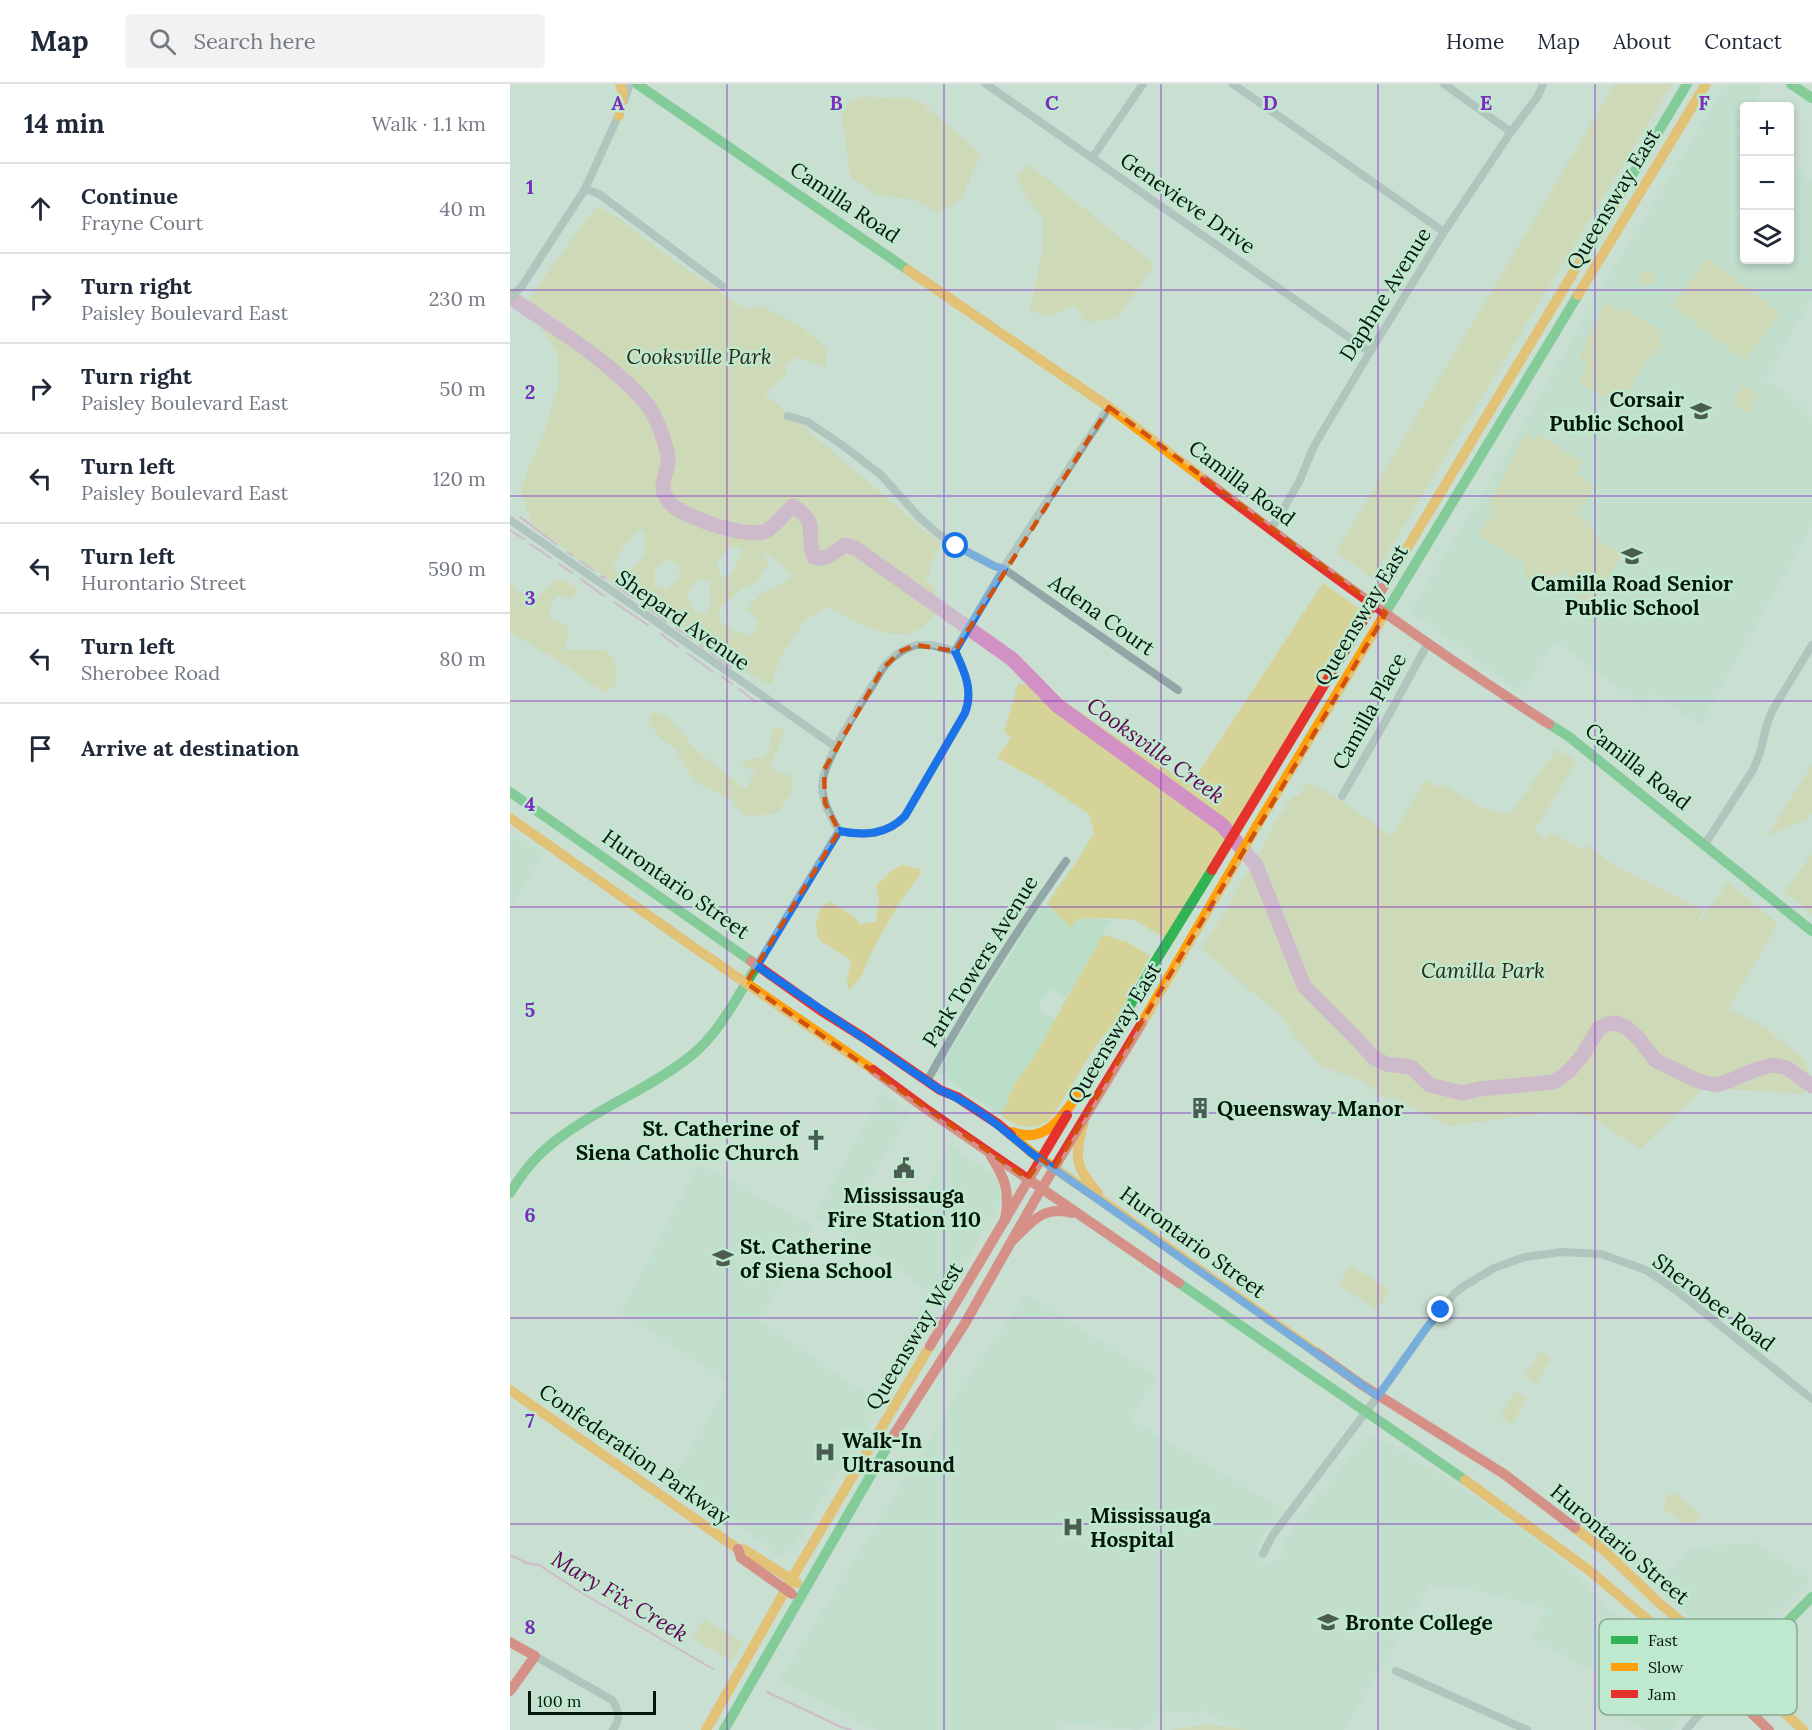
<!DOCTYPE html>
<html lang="en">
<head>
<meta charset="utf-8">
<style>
  :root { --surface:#fff; --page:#f2f2f3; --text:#1f2937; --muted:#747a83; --line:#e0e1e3 }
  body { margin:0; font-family:Lora,serif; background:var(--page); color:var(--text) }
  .controls { position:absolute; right:18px; top:18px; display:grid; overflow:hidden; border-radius:6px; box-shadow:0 3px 9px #0003 }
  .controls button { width:54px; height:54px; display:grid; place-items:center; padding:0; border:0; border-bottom:2px solid var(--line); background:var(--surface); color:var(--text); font:30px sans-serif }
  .scale { position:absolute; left:18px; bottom:15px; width:128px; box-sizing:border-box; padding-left:6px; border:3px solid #07160d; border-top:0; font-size:16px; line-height:21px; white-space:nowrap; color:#07160d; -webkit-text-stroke:4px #bfe9ce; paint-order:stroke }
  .stop { position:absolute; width:18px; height:18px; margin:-14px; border:4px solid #1a73e8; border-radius:50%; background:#fff }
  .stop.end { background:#1a73e8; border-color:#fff; box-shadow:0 2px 6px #0008 }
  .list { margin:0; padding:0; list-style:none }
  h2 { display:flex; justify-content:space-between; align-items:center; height:78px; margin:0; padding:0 24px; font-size:26px }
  h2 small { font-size:20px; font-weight:400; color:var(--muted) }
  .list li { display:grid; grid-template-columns:39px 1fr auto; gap:18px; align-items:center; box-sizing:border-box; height:90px; padding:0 24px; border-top:2px solid var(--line) }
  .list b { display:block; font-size:22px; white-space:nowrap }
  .list p { margin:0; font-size:20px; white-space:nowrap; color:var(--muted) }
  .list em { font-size:20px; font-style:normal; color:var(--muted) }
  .icon { flex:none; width:33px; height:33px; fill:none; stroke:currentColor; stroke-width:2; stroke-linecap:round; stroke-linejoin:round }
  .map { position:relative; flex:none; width:1302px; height:1646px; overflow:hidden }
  header { display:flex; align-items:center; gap:36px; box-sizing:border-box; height:84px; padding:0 30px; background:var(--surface); border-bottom:2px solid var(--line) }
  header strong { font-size:28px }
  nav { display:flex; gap:33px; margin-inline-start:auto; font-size:21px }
  .search { width:420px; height:54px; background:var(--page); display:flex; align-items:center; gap:15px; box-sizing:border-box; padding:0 21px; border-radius:6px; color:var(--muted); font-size:22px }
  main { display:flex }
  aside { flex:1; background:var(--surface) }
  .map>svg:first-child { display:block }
</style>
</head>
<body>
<header>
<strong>Map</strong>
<div class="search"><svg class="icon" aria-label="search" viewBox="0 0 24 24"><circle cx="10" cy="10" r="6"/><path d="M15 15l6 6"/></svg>Search here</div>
<nav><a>Home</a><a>Map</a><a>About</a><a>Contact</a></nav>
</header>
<main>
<aside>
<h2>14 min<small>Walk · 1.1 km</small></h2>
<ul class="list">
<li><svg class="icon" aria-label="ahead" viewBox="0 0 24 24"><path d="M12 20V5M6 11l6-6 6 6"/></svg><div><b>Continue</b><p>Frayne Court</p></div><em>40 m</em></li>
<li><svg class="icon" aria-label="right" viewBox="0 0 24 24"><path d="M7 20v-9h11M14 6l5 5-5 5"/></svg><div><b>Turn right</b><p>Paisley Boulevard East</p></div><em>230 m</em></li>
<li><svg class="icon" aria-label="right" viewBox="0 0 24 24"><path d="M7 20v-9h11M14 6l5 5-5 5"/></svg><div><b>Turn right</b><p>Paisley Boulevard East</p></div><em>50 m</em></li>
<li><svg class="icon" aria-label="left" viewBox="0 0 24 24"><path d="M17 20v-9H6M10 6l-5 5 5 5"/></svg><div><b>Turn left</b><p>Paisley Boulevard East</p></div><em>120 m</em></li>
<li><svg class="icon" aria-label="left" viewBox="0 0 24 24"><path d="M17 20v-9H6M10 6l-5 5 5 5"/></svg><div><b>Turn left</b><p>Hurontario Street</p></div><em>590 m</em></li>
<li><svg class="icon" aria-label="left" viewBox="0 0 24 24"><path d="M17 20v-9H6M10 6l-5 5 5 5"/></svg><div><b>Turn left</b><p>Sherobee Road</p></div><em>80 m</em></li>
<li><svg class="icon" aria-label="arrive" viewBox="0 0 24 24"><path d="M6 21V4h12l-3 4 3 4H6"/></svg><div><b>Arrive at destination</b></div></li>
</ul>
</aside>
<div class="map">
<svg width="1302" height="1646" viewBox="0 0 1302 1646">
  <rect width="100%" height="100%" fill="#c9dfd1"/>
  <g fill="#badec7">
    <polygon points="1216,0 1255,0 1242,22 1234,22 1234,35 1227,48 1234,53 1234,176 1280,176 1280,82 1302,97 1302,215 1254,297 1257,296 1295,322 1298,331 1302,333 1302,442 1190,641 1143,610 1134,623 1045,556 1012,609 905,531 903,522 988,384 1099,192"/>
    <polygon points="0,754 7,754 33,769 0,827"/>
    <polygon points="536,822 561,841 565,834 600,836 557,914 539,904 527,925 545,935 525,971 504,1001 491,1032 427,988 530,823"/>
    <polygon points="372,1009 400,1030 349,1115 393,1146 440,1062 487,1093 493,1115 432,1218 360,1166 305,1131"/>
    <polygon points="189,1080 304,1142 249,1236 371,1320 346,1363 323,1396 282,1466 269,1471 163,1395 218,1299 123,1236 110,1229"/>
    <polygon points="516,1210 647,1293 620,1335 773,1425 747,1461 754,1483 773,1471 772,1459 854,1354 864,1352 950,1402 1009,1442 1056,1479 1092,1519 1185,1605 1184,1616 1162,1646 1136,1646 1081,1620 1094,1591 1067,1580 1022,1552 1036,1525 973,1508 920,1501 834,1646 731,1646 691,1625 689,1630 657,1627 628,1646 549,1638 547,1646 366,1646 269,1597 459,1292"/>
    <polygon points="1247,1458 1301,1495 1230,1564 1218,1566 1147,1504 1181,1464"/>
  </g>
  <g fill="#d5d398" fill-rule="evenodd">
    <polygon points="1105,0 1162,0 862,494 826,468"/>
    <polygon points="353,12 371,14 395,13 413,20 471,70 451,115 429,129 405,116 364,110 340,92 332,32 338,18"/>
    <polygon points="519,81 644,180 607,235 575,238 564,221 541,233 520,227 532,169 533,134 516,113 506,91"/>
    <path d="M90 123 108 133 152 168 234 224 252 222 292 243 317 265 316 284 289 273 275 280 277 289 260 306 256 305 255 310 431 460 420 482 421 486 415 496 425 503V531C419 536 411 546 402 548 374 557 342 535 317 523L294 537 270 574 261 601 220 580 67 474 22 440 11 407 21 378 32 355 49 300 48 270 31 244V242L10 227 79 132 86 124ZM134 446 135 469 125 483 109 490 103 484 113 463 127 447ZM219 463 233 464 222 490 210 493 207 478ZM254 468 269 479 283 492 268 502 254 507 237 525 249 538 242 552 223 547 207 534 211 523 232 505 246 498 258 480ZM157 475 168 480 170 493 157 506 145 501V485ZM188 495 199 498 201 519 195 531 183 526 177 512Z"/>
    <polygon points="1197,174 1271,229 1235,277 1162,222"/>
    <polygon points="1141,187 1146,195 1137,203 1129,198 1129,191 1130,188"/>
    <polygon points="1098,219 1109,227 1112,224 1153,248 1149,256 1154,260 1143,273 1135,279 1109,322 1068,298 1077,281 1068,275 1095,220"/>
    <polygon points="1233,301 1250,312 1237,330 1221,319"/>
    <polygon points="1018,351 1025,357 1029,351 1073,377 1066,389 1082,402 1075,419 1067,430 1078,439 1090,457 1112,471 1081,521 1050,502 1059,487 1022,501 1016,496 1013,478 968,451 983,428 978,422 1014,352"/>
    <path d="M46 496 55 497 68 505 62 515 47 511 39 524 41 534 58 543 59 550 54 566H95C108 578 107 584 106 601L95 609 49 577 0 548V500H3L8 508 25 515Z"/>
    <polygon points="813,499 854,528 656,855 625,836 595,834 566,835 562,844 537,820 569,774 584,749 579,730 530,697 487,674 501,654 494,648 508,600 532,601 618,661 680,700 662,729"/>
    <path d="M142 629H148L158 633 185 665 235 705 246 689 230 680 239 675 254 674 261 661V647L266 642 274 645C271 659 263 670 261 684L271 689 282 692V707L267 729 235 733 222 716 189 700 177 686 166 666 149 652 138 638Z"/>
    <polygon points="1047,665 1067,677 1024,747 1038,755 1040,748 1074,766 1077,761 1107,783 1194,827 1186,839 1188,840 1218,798 1268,840 1218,925 1256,944 1294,975 1302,994 1302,1006 1288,1010 1195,1003 1130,1065 1081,1033 1051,1027 938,1042 880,1012 877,1016 852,997 810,982 781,947 772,933 691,864 718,824 726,805 750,770 763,741 782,713 789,711 798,698 825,713 882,752 915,696 928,703 932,700 970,723 1000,730"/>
    <polygon points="1302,681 1302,729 1297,736 1257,752"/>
    <polygon points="1302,770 1302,830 1274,808"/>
    <polygon points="393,781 410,785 411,789 389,819 362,867 353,890 339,907 337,897 341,876 309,856 306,840 310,824 320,818 342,831 350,840 366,838 369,817 366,802 381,787"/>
    <path d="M597 851 608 856 616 857 640 872 603 940 585 963 541 1035C524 1048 508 1043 491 1032L504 1001 525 971 592 852Z"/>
    <polygon points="841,1181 880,1206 867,1226 828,1201"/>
    <polygon points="1030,1267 1042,1274 1026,1300 1014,1292"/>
    <polygon points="1005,1307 1017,1314 1002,1340 990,1333"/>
    <polygon points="1165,1409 1189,1429 1190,1433 1184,1440 1176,1440 1153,1424 1157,1411"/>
    <polygon points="194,1535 233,1558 221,1577 183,1554"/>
    <polygon points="699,1640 737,1646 661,1646"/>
  </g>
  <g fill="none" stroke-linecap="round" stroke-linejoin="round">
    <g stroke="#d291c4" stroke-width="2">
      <polyline points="10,433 46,460"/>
      <polyline points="0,446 14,455"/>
      <polyline points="20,460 41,474"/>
      <polyline points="57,468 63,472"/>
      <polyline points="70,477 83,486"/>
      <polyline points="49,480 62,489"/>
      <polyline points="91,492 95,494"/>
      <polyline points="71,495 94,512"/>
      <polyline points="105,501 123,514"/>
      <polyline points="104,518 138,541"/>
      <polyline points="132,519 156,538"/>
      <polyline points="166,544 182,555"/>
      <polyline points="151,550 168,563"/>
      <polyline points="190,561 193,564"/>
      <polyline points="177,569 203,588"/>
      <polyline points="201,569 221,583"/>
      <polyline points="212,593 222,600"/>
      <polyline points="229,605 246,618"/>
      <polyline points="0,1471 17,1479 29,1481 72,1509 203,1585"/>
      <polyline points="257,1608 331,1643 341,1646"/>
    </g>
    <path stroke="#d291c4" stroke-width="15" d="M0 213C47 246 98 275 136 319 146 331 156 359 158 374 159 385 150 398 154 409 156 413 159 418 162 421 176 434 237 455 256 447 262 445 277 427 283 422 312 441 294 448 304 473 317 477 324 468 335 461L345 464 502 575 548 622 712 741 746 781 794 902 843 951 864 974 876 980 901 983 920 1001 952 1009 969 1005 1044 998 1058 988 1072 972 1089 944 1098 940 1107 939 1117 944 1129 955 1145 976 1188 997 1206 1001 1222 996 1244 986 1263 981 1277 984 1302 1002"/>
    <g stroke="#91a7a7" stroke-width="8">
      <polyline points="476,0 860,268"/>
      <polyline points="723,0 934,148"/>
      <polyline points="934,0 1001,48"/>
      <polyline points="114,17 120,0"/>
      <polyline points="582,74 633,0"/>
      <polyline points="75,105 89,110 212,202"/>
      <polyline points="0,214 12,202 75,105 110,28"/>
      <polyline points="278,332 298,338 335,363 371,391 410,434 427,449 446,462 485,482 494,485 668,606"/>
      <polyline points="0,436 326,663"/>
      <polyline points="760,445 767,436 790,396 804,362 860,268 934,148 1001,48 1028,12 1033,0"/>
      <path d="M406 561H421L445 567C455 587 463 606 455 629L395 732C377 751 354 752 329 747 321 734 313 719 312 704 310 678 359 609 373 584 383 572 391 566 406 561Z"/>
      <polyline points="445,567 498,477 599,323"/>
      <polyline points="832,712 875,638 918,559"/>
      <polyline points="1195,760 1243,686 1250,669 1257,640 1262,627 1302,561"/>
      <polyline points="247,882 329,747"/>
      <path d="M417 997C459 921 506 848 556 777"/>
      <polyline points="753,1470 762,1452 880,1296 915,1246 945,1209 954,1202 984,1184 1015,1173 1052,1168 1091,1170 1136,1186 1167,1207 1302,1315"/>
      <path d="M25 1572 102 1616C110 1627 110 1635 103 1646"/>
      <polyline points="886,1587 1017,1646"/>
      <polyline points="1176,1646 1213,1603"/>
    </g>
    <g stroke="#30b455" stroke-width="10">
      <polyline points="127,0 398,186"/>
      <polyline points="1281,0 1302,14"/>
      <polyline points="1118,98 1177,0"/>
      <polyline points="873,533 1068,211"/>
      <polyline points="1039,640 1058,652 1302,847"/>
      <polyline points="0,708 241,877"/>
      <polyline points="566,1015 645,878 702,786"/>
      <path d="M0 1109C11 1092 22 1076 38 1063 82 1026 137 1007 182 971 210 948 227 912 247 882"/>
      <polyline points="669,1199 955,1396"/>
      <polyline points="1213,1603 1302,1513"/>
      <polyline points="214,1646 385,1349"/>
    </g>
    <g stroke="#ff9f0a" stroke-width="10">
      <polyline points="109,32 113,8 110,0"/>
      <polyline points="398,186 599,323 695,396"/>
      <polyline points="1068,211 1196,0"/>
      <polyline points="882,489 1118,98"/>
      <polyline points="0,734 182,862 363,986"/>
      <polyline points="632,939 748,740 873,533"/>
      <path d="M574 1037C565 1072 563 1081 588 1109"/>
      <path d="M502 1048C536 1061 553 1032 570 1007"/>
      <polyline points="501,1051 522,1069 601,1123 807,1269"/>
      <polyline points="0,1306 228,1465 235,1466 287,1499"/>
      <polyline points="955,1396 1080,1487 1190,1580"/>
      <polyline points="1065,1444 1096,1468 1148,1518 1229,1586 1293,1646"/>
      <polyline points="196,1646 284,1491 420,1262"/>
    </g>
    <g stroke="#e5322d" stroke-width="10">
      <path d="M695 396C807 481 921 565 1039 640"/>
      <polyline points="702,786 882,489"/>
      <polyline points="241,877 310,926 356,955 430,1006 447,1013 488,1040 501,1051"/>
      <polyline points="363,986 416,1025 669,1199"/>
      <path d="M481 1072C496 1096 500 1108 495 1136"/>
      <path d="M503 1156C522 1138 533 1121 562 1129"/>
      <polyline points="420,1262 557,1031"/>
      <polyline points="807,1269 852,1301 994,1390 1065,1444"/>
      <polyline points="385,1349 454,1241 526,1114 632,939"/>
      <polyline points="228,1465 231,1474 282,1510"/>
      <polyline points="0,1558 25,1572 0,1607"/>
      <polyline points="1190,1580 1259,1646"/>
    </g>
  </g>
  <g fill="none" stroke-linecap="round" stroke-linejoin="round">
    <path stroke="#1a73e8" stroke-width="8" d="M446 462 484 482 494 485 445 567C454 587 464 606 455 629L395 732C377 751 354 752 329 747L247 882 430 1006C464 1020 492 1044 520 1068 532 1077 545 1085 557 1094 661 1166 764 1241 868 1312L915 1246 931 1226"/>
  </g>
  <path d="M0 0H1302V1646H0ZM599 323 876 529 544 1085 531 1075 518 1095 236 899 329 747 315 719 314 686 373 584 391 567 406 561 445 567Z" fill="#c9dfd1" fill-opacity=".55" fill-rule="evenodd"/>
  <path fill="none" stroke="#d2520c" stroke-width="4.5" stroke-dasharray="12 8" stroke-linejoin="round" d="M599 323 876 529 544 1085 531 1075 518 1095 236 899 329 747 315 719 314 686 373 584 391 567 406 561 445 567Z"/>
  <path fill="none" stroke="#7b2cbf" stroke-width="1.5" stroke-opacity="0.55" d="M217 0V1646M434 0V1646M651 0V1646M868 0V1646M1085 0V1646M0 206H1302M0 412H1302M0 617H1302M0 823H1302M0 1029H1302M0 1234H1302M0 1440H1302"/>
  <defs>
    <symbol id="school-bare" viewBox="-9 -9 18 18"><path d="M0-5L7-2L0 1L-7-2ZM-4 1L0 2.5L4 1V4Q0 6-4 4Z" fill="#4b5c52" stroke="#bfe9ce" stroke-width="2.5" paint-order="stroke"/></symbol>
    <symbol id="building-bare" viewBox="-9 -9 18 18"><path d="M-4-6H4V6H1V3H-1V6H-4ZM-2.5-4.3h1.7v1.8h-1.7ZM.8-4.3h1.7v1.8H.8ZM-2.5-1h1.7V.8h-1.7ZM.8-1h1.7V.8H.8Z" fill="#4b5c52" stroke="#bfe9ce" stroke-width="2.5" paint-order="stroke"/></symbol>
    <symbol id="church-bare" viewBox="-9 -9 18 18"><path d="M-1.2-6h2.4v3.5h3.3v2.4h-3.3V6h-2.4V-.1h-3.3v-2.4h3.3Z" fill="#4b5c52" stroke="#bfe9ce" stroke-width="2.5" paint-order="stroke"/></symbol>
    <symbol id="civic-bare" viewBox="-9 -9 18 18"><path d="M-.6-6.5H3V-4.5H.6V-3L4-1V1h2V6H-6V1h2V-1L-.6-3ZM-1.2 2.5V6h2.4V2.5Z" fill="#4b5c52" stroke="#bfe9ce" stroke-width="2.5" paint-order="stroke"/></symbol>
    <symbol id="hospital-bare" viewBox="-9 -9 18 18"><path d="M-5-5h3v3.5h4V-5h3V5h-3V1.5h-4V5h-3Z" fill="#4b5c52" stroke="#bfe9ce" stroke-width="2.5" paint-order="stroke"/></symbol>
  </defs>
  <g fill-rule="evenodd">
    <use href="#school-bare" x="1176" y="312" width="30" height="30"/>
    <use href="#school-bare" x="1107" y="457" width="30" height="30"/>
    <use href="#building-bare" x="675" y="1009" width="30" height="30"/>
    <use href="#church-bare" x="291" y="1041" width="30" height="30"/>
    <use href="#civic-bare" x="379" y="1069" width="30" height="30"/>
    <use href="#school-bare" x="198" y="1159" width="30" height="30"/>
    <use href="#hospital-bare" x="300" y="1353" width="30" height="30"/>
    <use href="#hospital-bare" x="548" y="1428" width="30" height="30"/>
    <use href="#school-bare" x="803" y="1523" width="30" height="30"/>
  </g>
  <g text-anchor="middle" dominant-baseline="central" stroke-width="5" stroke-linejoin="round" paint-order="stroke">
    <g font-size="21" fill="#07160d" stroke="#bfe9ce">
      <text transform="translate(1103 115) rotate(-59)">Queensway East</text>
      <text transform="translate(335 118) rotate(34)">Camilla Road</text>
      <text transform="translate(678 119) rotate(35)">Genevieve Drive</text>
      <text transform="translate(875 210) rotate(-58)">Daphne Avenue</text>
      <text transform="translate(732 399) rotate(37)">Camilla Road</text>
      <text transform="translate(592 531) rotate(35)">Adena Court</text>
      <text transform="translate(851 531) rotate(-59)">Queensway East</text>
      <text transform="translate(173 536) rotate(35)">Shepard Avenue</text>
      <text transform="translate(859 627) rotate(-61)">Camilla Place</text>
      <text transform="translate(1128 682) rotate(38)">Camilla Road</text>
      <text transform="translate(166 800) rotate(35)">Hurontario Street</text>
      <text transform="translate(470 877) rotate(-58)">Park Towers Avenue</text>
      <text transform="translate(604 949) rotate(-59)">Queensway East</text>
      <text transform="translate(683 1158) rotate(36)">Hurontario Street</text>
      <text transform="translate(1204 1218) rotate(37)">Sherobee Road</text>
      <text transform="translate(404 1252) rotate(-59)">Queensway West</text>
      <text transform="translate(125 1370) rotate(35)">Confederation Parkway</text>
      <text transform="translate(1110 1460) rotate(40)">Hurontario Street</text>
    </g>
    <g font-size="21" font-style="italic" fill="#2f2a13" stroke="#bfe9ce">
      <text x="189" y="272">Cooksville Park</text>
      <text x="973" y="886">Camilla Park</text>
    </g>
    <g font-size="21" font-weight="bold" fill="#07160d" stroke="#bfe9ce" text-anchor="start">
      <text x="1174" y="315" text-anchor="end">Corsair<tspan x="1174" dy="24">Public School</tspan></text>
      <text x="1122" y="499" text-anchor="middle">Camilla Road Senior<tspan x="1122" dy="24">Public School</tspan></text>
      <text x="707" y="1024">Queensway Manor</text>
      <text x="289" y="1044" text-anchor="end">St. Catherine of<tspan x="289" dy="24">Siena Catholic Church</tspan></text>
      <text x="394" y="1111" text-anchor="middle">Mississauga<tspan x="394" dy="24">Fire Station 110</tspan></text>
      <text x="230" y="1162">St. Catherine<tspan x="230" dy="24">of Siena School</tspan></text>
      <text x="332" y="1356">Walk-In<tspan x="332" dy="24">Ultrasound</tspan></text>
      <text x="580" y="1431">Mississauga<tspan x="580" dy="24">Hospital</tspan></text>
      <text x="835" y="1538">Bronte College</text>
    </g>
    <g font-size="22" font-style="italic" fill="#650255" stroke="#bfe9ce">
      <text transform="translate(646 666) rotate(36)">Cooksville Creek</text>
      <text transform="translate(110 1512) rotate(31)">Mary Fix Creek</text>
    </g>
  </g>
  <rect x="1089" y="1535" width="198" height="96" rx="9" fill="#bfe9ce" stroke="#88aa94" stroke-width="1.5"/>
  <rect x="1101" y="1552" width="27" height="8" fill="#30b455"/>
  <rect x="1101" y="1579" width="27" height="8" fill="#ff9f0a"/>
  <rect x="1101" y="1606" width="27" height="8" fill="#e5322d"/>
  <g font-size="16" fill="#07160d">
    <text x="1138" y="1562">Fast</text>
    <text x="1138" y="1589">Slow</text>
    <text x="1138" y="1616">Jam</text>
  </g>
  <g font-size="20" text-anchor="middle" font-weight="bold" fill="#7b2cbf" stroke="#bfe9ce" stroke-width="5" stroke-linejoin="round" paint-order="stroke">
    <text x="108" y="26">A</text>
    <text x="326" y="26">B</text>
    <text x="542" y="26">C</text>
    <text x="760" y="26">D</text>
    <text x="976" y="26">E</text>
    <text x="1194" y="26">F</text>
    <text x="20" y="110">1</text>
    <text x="20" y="315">2</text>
    <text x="20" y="521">3</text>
    <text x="20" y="727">4</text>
    <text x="20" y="933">5</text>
    <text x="20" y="1138">6</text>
    <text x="20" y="1344">7</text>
    <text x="20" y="1550">8</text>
  </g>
</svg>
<div class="controls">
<button>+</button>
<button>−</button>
<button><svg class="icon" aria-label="layers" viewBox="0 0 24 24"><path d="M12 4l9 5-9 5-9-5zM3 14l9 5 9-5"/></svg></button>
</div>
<div class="scale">100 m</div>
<div class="stop" style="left:446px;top:462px"></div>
<div class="stop end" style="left:931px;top:1226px"></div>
</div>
</main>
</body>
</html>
